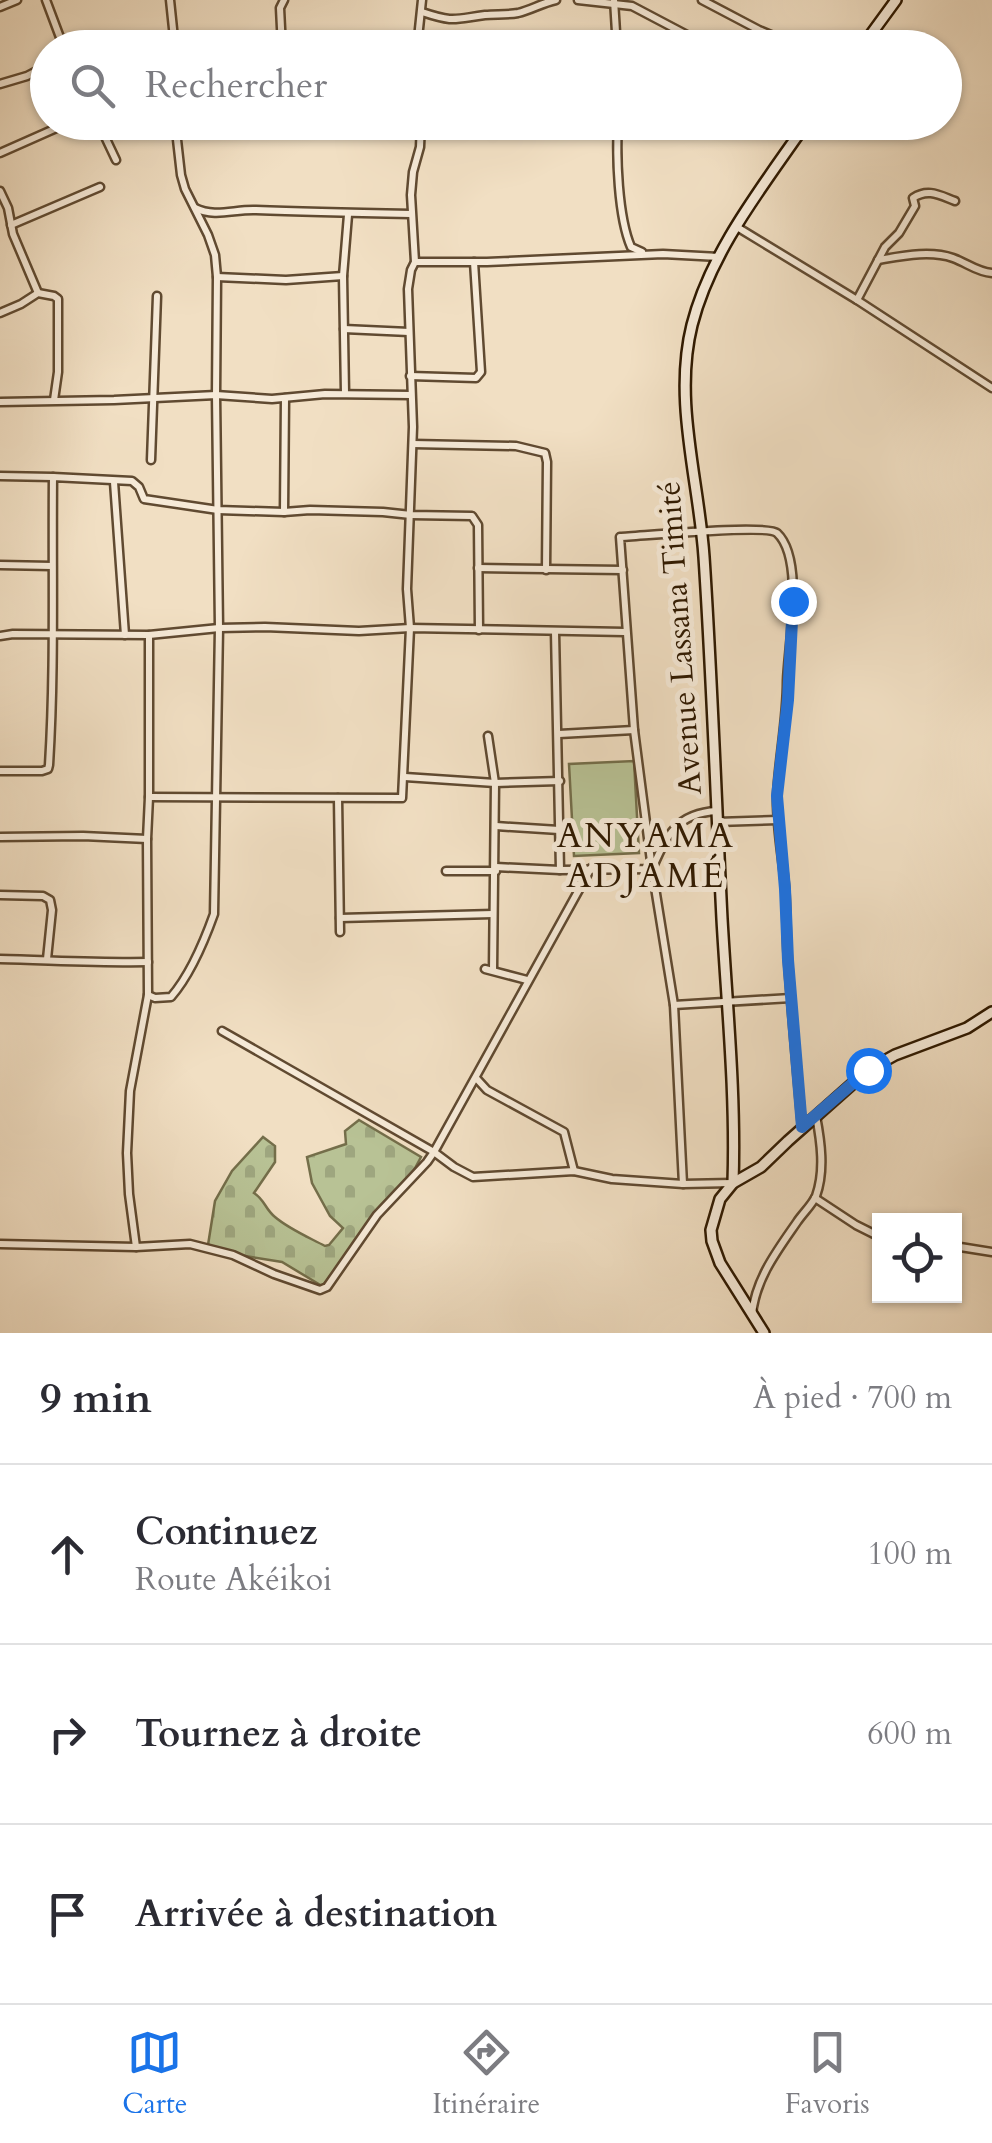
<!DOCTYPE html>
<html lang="fr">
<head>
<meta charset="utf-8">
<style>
  :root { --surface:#fff; --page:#f7f7f7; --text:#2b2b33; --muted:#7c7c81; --line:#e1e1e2; --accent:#1a73e8 }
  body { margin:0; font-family:Cardo,serif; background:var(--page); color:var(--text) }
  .controls { position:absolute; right:30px; bottom:30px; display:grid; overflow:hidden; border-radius:0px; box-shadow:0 2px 8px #0004 }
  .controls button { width:90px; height:90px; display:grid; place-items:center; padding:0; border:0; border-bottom:2px solid var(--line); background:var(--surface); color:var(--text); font:50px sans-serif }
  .stop { position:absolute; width:30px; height:30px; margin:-22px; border:8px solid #1a73e8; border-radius:50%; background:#fff }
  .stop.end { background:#1a73e8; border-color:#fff; box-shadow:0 2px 10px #0008 }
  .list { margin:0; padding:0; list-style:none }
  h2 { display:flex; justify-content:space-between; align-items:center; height:130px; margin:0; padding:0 40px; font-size:42px }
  h2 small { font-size:32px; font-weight:400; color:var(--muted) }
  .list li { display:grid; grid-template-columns:65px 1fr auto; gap:30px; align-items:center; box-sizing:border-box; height:180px; padding:0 40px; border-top:2px solid var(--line) }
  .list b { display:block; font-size:38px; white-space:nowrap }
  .list p { margin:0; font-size:32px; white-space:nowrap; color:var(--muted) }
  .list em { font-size:32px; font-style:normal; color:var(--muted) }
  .icon { flex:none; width:55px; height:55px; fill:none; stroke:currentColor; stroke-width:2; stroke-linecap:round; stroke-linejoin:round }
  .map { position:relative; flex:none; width:992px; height:1333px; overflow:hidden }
  .search { position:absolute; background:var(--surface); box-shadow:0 2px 8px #0004; left:30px; right:30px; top:30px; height:110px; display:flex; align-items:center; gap:25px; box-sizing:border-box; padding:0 35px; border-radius:55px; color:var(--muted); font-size:38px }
  .sheet { height:670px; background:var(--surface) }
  nav { display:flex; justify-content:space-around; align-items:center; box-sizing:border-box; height:140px; border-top:2px solid var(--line); background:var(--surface); font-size:28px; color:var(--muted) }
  nav a { display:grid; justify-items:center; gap:5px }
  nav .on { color:var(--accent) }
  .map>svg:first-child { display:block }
</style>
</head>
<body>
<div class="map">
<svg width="992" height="1333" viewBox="0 0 992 1333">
  <defs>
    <pattern id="cemetery-stones" width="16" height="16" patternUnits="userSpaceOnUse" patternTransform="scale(2.5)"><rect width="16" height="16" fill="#b8c295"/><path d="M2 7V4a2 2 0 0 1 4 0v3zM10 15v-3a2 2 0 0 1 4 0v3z" fill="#9ea67f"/></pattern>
  </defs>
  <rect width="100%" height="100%" fill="#f1dfc3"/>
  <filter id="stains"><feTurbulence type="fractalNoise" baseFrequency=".002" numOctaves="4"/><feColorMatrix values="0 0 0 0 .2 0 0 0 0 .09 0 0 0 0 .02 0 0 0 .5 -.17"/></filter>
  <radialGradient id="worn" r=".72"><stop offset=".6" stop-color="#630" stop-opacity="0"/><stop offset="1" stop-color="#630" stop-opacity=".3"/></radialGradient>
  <path fill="url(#cemetery-stones)" stroke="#746e4a" stroke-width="2.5" d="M359 1120 421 1157 413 1172 374 1214 326 1282 322 1286 282 1262 233 1254 208 1245 215 1201 232 1171 263 1137 275 1146V1162L254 1193C265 1200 265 1209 275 1217 289 1229 308 1237 325 1246L329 1245 343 1228 330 1216 312 1183 307 1157 346 1144 345 1131Z"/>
  <polygon fill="#b8c295" stroke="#746e4a" stroke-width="2.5" points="634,761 639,853 574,856 569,764"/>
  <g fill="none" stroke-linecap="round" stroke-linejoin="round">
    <defs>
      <g id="street">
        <polyline points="46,0 64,48"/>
        <polyline points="170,0 175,48"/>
        <polyline points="578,0 632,6 687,35"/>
        <polyline points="614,0 617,48"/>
        <polyline points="702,0 759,30 802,48"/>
        <polyline points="0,7 17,0"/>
        <path d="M422 12C455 23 454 19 485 15 496 14 507 15 518 13 531 10 542 3 556 0"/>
        <polyline points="282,48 280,8 284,0"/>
        <polyline points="417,48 422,0"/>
        <polyline points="0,84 27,76 48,65"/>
        <polyline points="98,122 116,160"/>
        <path d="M618 122C616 156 618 217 631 247L642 252"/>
        <polyline points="0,153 70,122"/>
        <polyline points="0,191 8,208 13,234 38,293"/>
        <path d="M195 208C216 218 234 209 256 210 308 212 359 213 411 214"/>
        <polyline points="11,225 100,187"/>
        <polyline points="737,227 857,300 992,388"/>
        <path d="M878 260C902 256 930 250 953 258 967 263 977 272 992 273"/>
        <polyline points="415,262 487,262 663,254 719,257"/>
        <polyline points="217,277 286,280 343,276"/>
        <path d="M857 300 885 247 899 233 915 206 913 198C928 188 939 195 955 201"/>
        <polyline points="0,313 21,304 38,293 54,296 58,299 58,372 54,400"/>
        <polyline points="344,329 409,332"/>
        <polyline points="410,376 476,378 481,372 474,262"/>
        <polyline points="345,393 343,276 348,215"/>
        <polyline points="0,402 114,400 216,395 272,399 325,394 411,395"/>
        <polyline points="413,444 516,446 545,453 547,462 546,570"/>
        <polyline points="151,460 157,296"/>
        <polyline points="0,476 53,477"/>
        <polyline points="114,482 125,635"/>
        <polyline points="284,512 285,398"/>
        <polyline points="0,565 52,566"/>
        <polyline points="478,568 623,570"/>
        <polyline points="555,632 560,870"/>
        <polyline points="0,636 13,634 149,635 219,628 265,627 359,631 410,628 625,632"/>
        <polyline points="559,734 634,730"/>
        <polyline points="488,736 495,783 493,970"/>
        <path d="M0 771H42L48 769 49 765C55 669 52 573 53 477L132 481 139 487 144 499 218 510 284 512 310 510 383 512 411 515 472 516 478 525 479 630"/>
        <polyline points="405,777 495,783 560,781"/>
        <polyline points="149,797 402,798 410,628 407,589 413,427 408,289 411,270 415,262 411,195 413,172 420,147 421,122"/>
        <polyline points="338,798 340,932"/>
        <polyline points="717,822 778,820"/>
        <polyline points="496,826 559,830"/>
        <polyline points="0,837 83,836 147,839"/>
        <path d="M496 867 560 870 652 869C667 835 677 813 717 811"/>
        <polyline points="446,871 496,871"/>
        <polyline points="0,895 43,896 50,900 52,910 47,959"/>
        <polyline points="340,918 493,914"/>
        <path d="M0 959C49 960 98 963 148 962"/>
        <polyline points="485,969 527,980"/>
        <path d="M148 995 155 998 171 997C191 974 204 942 214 914L219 628 216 395 217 277 215 255 208 235 185 189 181 175 175 122"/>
        <polyline points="674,1005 791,998"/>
        <polyline points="222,1031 434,1152 454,1167 473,1177 574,1171 612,1179 683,1184"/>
        <polyline points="476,1078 487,1090 564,1132 574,1171"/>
        <path d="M732 1183 683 1184 674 1005 652 869 634 730 620 537C642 536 767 524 777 533 805 559 788 646 787 681 787 719 779 757 777 795 776 825 782 855 785 885 787 910 786 936 788 961 792 1017 797 1072 802 1127"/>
        <polyline points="815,1198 856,1225 880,1237"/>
        <polyline points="0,1244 136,1247 190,1244 233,1255 274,1274 320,1290 327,1287 377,1215 427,1162 434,1152 591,868"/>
        <polyline points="954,1246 992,1252"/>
        <polyline points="136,1247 129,1194 127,1153 130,1091 148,995 147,839 149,797 149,635"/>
        <path d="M752 1314C756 1278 777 1251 797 1222 803 1213 812 1205 816 1196 825 1171 821 1142 816 1116"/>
      </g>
      <g id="secondary">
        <polyline points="861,48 896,0"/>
        <path d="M733 1183C736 1095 727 1007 722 919 716 799 712 678 704 557 699 481 673 401 692 325 711 250 764 185 807 122"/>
        <polyline points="764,1333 720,1263 712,1241 711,1230 720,1199 733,1183 761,1167 788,1141 868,1070 895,1055 967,1028 992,1012"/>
      </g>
    </defs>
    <use href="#street" stroke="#604a31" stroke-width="11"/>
    <use href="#secondary" stroke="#2f1900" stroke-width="14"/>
    <use href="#street" stroke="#f6ead8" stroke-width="6"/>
    <use href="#secondary" stroke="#f6ead8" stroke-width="9"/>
  </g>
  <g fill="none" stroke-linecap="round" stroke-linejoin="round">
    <polyline stroke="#1a73e8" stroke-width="12" points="793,601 788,700 777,796 785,889 788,960 802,1127 868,1070"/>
  </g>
  <g text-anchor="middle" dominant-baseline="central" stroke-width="10" stroke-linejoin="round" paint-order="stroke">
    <g font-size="32" fill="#2f1900" stroke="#f6ead8">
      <text transform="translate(680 638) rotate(-94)">Avenue Lassana Timité</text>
    </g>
    <g font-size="35" letter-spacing="2.5" fill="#2f1900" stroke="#f6ead8">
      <text x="646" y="836">ANYAMA<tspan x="646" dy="40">ADJAMÉ</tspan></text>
    </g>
  </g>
  <rect width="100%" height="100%" filter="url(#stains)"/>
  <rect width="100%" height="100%" fill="url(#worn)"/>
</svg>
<div class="controls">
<button><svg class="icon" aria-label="locate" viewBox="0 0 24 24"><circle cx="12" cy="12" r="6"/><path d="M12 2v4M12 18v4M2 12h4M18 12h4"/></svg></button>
</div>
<div class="stop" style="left:868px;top:1070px"></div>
<div class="stop end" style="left:793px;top:601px"></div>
<div class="search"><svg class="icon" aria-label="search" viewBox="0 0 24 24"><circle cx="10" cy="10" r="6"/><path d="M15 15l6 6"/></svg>Rechercher</div>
</div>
<section class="sheet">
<h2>9 min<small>À pied · 700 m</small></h2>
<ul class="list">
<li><svg class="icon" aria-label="ahead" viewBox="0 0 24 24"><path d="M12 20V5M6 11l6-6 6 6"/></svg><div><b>Continuez</b><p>Route Akéikoi</p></div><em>100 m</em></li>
<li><svg class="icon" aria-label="right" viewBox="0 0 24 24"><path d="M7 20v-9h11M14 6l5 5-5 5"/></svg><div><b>Tournez à droite</b></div><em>600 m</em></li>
<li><svg class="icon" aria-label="arrive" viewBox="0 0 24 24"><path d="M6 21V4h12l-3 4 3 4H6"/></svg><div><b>Arrivée à destination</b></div></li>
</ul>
</section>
<nav>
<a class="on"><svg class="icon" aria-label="map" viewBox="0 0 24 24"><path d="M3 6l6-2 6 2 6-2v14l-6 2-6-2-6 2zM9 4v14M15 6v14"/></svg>Carte</a>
<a><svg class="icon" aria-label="directions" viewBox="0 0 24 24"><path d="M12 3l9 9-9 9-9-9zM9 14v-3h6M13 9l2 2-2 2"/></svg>Itinéraire</a>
<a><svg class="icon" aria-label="saved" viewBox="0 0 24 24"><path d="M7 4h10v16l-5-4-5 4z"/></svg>Favoris</a>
</nav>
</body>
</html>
